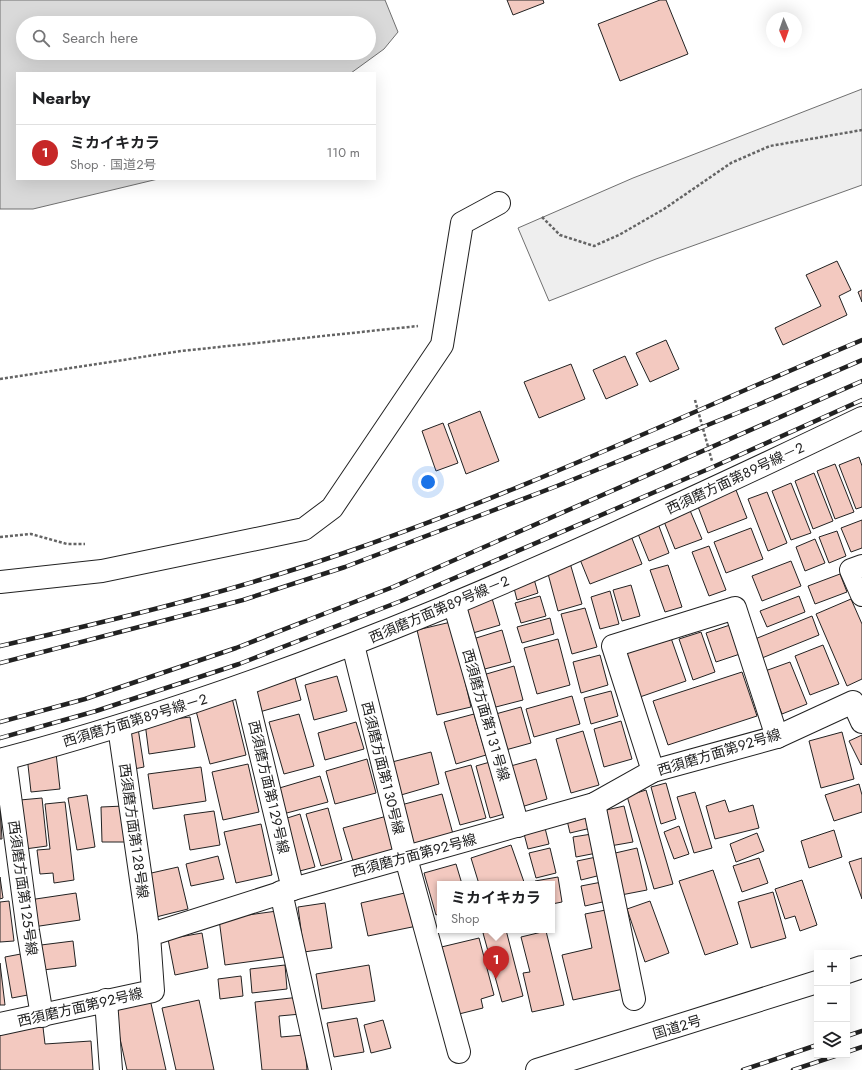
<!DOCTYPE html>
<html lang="en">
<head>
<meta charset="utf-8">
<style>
  :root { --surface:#fff; --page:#f6f6f6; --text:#202124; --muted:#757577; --line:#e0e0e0; --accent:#c62828 }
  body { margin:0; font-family:Jost,"Noto Sans JP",sans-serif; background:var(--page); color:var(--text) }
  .controls { position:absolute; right:12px; bottom:12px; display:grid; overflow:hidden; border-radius:0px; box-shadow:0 4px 16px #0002 }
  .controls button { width:36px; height:36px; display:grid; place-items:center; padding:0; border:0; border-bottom:1px solid var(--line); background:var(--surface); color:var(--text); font:20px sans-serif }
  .compass { position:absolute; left:766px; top:12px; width:36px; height:36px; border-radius:50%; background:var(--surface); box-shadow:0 4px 16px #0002; rotate:178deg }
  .you { position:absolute; left:428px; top:482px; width:14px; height:14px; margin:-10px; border:3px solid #fff; border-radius:50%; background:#1a73e8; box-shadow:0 0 0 6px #1a73e833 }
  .badge { display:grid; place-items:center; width:26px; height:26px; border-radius:50%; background:var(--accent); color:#fff; font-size:13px; font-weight:700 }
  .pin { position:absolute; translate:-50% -33px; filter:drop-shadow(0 1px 2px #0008) }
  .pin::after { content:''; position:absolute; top:21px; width:14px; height:12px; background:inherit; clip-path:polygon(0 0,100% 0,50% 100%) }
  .popup { position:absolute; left:437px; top:881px; width:118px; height:52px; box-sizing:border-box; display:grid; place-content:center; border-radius:0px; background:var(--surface); filter:drop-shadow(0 1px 3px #0005); font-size:13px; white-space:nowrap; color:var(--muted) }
  .popup b { font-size:15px; color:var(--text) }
  .popup::after { content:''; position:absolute; left:50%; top:100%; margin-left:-8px; border:8px solid transparent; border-top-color:var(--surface) }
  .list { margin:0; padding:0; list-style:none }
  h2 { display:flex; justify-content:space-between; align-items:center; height:52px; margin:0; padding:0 16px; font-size:17px }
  h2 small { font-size:13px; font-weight:400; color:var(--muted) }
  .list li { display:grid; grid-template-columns:26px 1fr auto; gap:12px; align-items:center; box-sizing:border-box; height:56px; padding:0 16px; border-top:1px solid var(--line) }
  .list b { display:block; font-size:15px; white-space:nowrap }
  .list p { margin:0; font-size:13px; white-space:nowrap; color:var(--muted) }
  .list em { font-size:13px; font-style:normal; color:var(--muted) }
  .icon { flex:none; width:22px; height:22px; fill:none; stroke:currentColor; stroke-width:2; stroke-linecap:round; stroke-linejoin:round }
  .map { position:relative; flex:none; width:862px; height:1070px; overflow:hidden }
  .search { position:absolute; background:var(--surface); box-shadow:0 4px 16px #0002; left:16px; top:16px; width:360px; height:44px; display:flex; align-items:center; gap:10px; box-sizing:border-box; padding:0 14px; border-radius:22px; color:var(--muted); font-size:15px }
  .panel { position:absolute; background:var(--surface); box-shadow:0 4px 16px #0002; left:16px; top:72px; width:360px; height:108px; border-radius:0px }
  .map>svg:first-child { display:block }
</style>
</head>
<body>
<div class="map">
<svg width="862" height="1070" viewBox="0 0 862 1070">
  <rect width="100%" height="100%" fill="#fff"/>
  <polygon fill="#eee" stroke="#6f6f6f" points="862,89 862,185 656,259 549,301 518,228 633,178"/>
  <path fill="#d9d9d9" stroke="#6f6f6f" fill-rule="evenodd" d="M0 0H385L398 32 384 49 351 73H17V179H158L33 209H0ZM23 23H369V53H23Z"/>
  <g fill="#f3c9c0" stroke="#222">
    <polygon points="507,0 543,0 544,3 513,15"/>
    <polygon points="660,0 666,0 688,54 620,81 598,24"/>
    <polygon points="837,261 851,290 839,296 847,315 783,345 775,328 821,306 806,275"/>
    <polygon points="862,290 862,302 858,292"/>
    <polygon points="666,340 679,369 650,382 636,353"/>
    <polygon points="625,356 638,385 606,399 593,370"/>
    <polygon points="571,364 585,399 539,418 524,382"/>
    <polygon points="480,411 499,461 466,474 448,424"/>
    <polygon points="443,423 458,463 436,471 422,431"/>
    <polygon points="859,457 862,466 862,507 856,509 839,465"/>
    <polygon points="835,464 854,512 835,519 817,471"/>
    <polygon points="814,473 833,521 813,529 795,481"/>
    <polygon points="791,483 811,533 791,540 772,491"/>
    <polygon points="736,490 747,518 708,533 697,504"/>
    <polygon points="767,492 787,543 768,551 748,499"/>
    <polygon points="689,508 702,539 675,549 663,519"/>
    <polygon points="862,520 862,548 851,552 841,528"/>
    <polygon points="657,521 669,553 649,561 636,529"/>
    <polygon points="751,528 763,559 726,573 714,542"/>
    <polygon points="837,531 846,556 829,563 819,537"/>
    <polygon points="631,536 642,564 590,584 579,557"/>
    <polygon points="815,539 825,563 805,571 796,547"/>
    <polygon points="709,546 726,590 709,596 692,552"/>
    <polygon points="791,561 801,586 762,601 752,576"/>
    <polygon points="570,563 582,604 558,611 547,570"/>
    <polygon points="668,565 682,607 665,612 650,570"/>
    <polygon points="840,574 847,592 815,604 808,586"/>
    <polygon points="534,579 538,593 517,600 513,584"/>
    <polygon points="631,585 640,616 622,621 613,590"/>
    <polygon points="610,591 619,624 600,629 591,597"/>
    <polygon points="491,595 500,625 473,633 465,602"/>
    <polygon points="540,596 546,616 521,623 515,603"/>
    <polygon points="799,596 805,612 767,627 760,611"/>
    <polygon points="851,599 862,624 862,679 847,686 816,614"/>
    <polygon points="585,608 597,647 572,654 561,614"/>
    <polygon points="812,616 819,635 762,658 755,639"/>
    <polygon points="550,618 554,634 522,643 517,627"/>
    <polygon points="451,622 471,707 437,715 417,630"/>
    <polygon points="730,625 740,654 716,662 706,633"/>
    <polygon points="502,630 511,662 481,670 473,639"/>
    <polygon points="701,632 715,672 693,680 679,639"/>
    <polygon points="671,638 686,681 637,698 622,654"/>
    <polygon points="558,639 570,685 537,694 524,648"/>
    <polygon points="823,645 839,684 810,695 795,656"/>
    <polygon points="600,655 608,685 581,693 573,662"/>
    <polygon points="790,662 807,704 782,714 765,671"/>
    <polygon points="514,666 523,700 492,708 483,675"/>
    <polygon points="742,672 757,716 668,745 653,701"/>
    <polygon points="294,674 301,700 256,713 248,687"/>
    <polygon points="337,676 347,711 314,720 305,685"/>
    <polygon points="611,691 618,716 591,724 584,698"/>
    <polygon points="572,696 580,724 534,737 526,709"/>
    <polygon points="232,698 246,755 210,764 195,707"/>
    <polygon points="521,707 531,743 502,751 492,715"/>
    <polygon points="299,714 314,766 284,774 269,722"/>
    <polygon points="474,714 486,755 456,764 444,722"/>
    <polygon points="190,717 195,747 149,754 145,723"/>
    <polygon points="621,721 632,759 604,767 594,729"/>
    <polygon points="356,722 364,749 325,760 318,733"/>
    <polygon points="138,728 144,767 129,770 123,731"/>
    <polygon points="583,731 599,785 571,793 556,739"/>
    <polygon points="842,732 854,779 821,788 809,741"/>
    <polygon points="862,735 862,764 861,765 849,741"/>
    <polygon points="431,752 439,784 401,795 392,762"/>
    <polygon points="56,753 60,789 31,792 27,756"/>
    <polygon points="367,759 376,793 335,804 326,771"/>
    <polygon points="536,759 547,799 518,808 507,767"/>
    <polygon points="490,762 504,814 490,818 476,766"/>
    <polygon points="248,764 259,812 223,820 212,772"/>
    <polygon points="471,765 486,818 460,825 445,772"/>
    <polygon points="201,767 206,801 153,809 148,774"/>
    <polygon points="320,776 328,802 283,814 276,789"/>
    <polygon points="666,783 676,819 661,824 651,787"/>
    <polygon points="859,784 862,795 862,812 834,821 825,795"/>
    <polygon points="646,790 673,884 654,889 627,796"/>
    <polygon points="695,792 712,848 694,853 677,797"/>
    <polygon points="442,794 453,834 412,845 401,805"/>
    <polygon points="87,795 95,847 77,850 68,798"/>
    <polygon points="42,798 47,846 25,849 20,800"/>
    <polygon points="725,800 729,812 753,805 759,828 715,839 706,806"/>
    <polygon points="65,802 74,880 54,883 53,873 40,874 37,850 50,849 45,804"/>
    <polygon points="0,805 2,839 0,839"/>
    <polygon points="124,806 125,842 102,842 101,807"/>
    <polygon points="624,806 633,842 610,846 602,811"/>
    <polygon points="328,808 342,860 321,866 306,814"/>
    <polygon points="214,811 220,845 190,850 184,815"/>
    <polygon points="592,811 595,827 570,833 566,816"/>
    <polygon points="300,814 315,867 296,872 281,820"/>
    <polygon points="387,816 396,849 353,861 343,828"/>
    <polygon points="261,824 272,875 236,883 224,832"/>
    <polygon points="544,824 549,844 528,849 523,830"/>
    <polygon points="679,826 689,854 674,859 664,832"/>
    <polygon points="834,830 842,857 809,868 801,841"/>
    <polygon points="598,833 602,852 576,857 573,837"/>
    <polygon points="757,833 764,851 736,862 730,844"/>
    <polygon points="511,845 524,882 517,884 479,884 471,858"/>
    <polygon points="550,848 556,873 536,878 529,853"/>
    <polygon points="637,848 647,890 621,895 611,854"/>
    <polygon points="218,856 224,879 191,886 186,864"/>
    <polygon points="601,856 605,874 581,880 577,861"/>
    <polygon points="759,858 768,883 742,892 733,866"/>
    <polygon points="862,858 862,899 849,862"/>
    <polygon points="456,864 462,884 440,884 440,913 436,915 424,873"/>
    <polygon points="178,867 188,909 156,917 147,874"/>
    <polygon points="713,870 738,944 705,955 679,881"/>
    <polygon points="0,877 3,898 0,899"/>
    <polygon points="558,877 562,902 552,904 552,884 536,884 535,881"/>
    <polygon points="802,880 817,925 800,931 795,916 785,919 775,889"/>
    <polygon points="607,881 611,900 585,906 581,886"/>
    <polygon points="409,892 417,926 368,936 361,903"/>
    <polygon points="773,892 786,938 751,948 738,902"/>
    <polygon points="76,893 80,920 33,927 29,900"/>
    <polygon points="9,901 14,941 0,942 0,902"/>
    <polygon points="650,901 669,953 645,962 627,909"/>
    <polygon points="325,903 332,948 304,952 298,907"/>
    <polygon points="611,909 628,988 573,1000 562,955 592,948 585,914"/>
    <polygon points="277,911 284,957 225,965 219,919"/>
    <polygon points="494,930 506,930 523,996 502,1002 483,933"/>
    <polygon points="546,931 564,1005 532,1012 523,973 530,972 521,937"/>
    <polygon points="202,933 208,968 175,975 168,939"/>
    <polygon points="479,938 494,995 481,999 483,1008 451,1016 433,949"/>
    <polygon points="73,941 76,966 43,970 41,945"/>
    <polygon points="26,953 33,994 12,998 5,957"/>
    <polygon points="0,963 5,1005 0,1005"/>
    <polygon points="285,965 287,989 252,993 250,969"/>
    <polygon points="369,965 375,1001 322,1009 316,974"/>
    <polygon points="241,976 243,996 220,999 218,979"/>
    <polygon points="300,997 301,1014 279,1016 281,1037 304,1035 307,1070 262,1070 255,1002"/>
    <polygon points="150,999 166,1070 127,1070 113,1007"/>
    <polygon points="199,1000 214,1070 176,1070 162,1008"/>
    <polygon points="357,1018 364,1052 334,1057 327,1023"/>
    <polygon points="383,1020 391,1048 371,1053 364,1025"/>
    <polygon points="43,1027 45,1044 91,1041 93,1070 0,1070 0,1030"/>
  </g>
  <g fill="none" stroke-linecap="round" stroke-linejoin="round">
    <defs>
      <g id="minor">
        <polyline points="862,566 851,570 862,595"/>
        <polyline points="0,582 102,571 304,529 332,508 442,345 462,223 499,203"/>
        <polyline points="454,603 518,826"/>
        <polyline points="353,645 406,858 459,1052"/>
        <polyline points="244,685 293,889"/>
        <polyline points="119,727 149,935"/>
        <polyline points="5,759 28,931 42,1016"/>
        <path d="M0 760C300 681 583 552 862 418"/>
        <polyline points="653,771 613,646 735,608 777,737"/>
        <polyline points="594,804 634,999"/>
        <polyline points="281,892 320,1070"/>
        <polyline points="106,1000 111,1070"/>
        <polyline points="0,1024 153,991 149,935 293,889 594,804 653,771 777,737 853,702 862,722"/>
      </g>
      <g id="highway">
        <polyline points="847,972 862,967"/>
        <polyline points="537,1070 817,982"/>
      </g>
    </defs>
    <use href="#minor" stroke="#222" stroke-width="24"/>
    <use href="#highway" stroke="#222" stroke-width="24"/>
    <g stroke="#646464" stroke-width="2.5" stroke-dasharray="3 2" stroke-linecap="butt">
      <polyline points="542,217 560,235 594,246 619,235 664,209 731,163 770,146 862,130"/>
      <polyline points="0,379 181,351 418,326"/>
      <polyline points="695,400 712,461"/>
      <polyline points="0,537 31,534 67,544 85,544"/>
    </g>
    <use href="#minor" stroke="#fff" stroke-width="22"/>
    <use href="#highway" stroke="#fff" stroke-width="22"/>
    <defs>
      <g id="rail">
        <path d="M0 646C114 620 227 593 338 555 517 494 688 413 862 340"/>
        <polyline points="0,663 243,600 345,567 557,486 762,403 862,360"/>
        <polyline points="0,722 85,699 236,648 393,587 862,381"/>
        <polyline points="0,738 96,711 239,664 401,601 713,467 862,400"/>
        <polyline points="847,1036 862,1031"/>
        <polyline points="847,1052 862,1047"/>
        <polyline points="743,1070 817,1045"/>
        <polyline points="793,1070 838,1055"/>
      </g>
    </defs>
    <use href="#rail" stroke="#222" stroke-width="4.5"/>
    <use href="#rail" stroke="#fff" stroke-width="3" stroke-dasharray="9" stroke-linecap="butt"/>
  </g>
  <g text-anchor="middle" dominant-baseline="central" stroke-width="3" stroke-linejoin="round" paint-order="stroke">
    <g font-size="14" fill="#222" stroke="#fff">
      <text transform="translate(735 478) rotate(-25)">西須磨方面第８９号線－２</text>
      <text transform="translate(439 609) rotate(-23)">西須磨方面第８９号線－２</text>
      <text transform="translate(486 715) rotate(74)">西須磨方面第１３１号線</text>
      <text transform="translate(135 720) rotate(-17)">西須磨方面第８９号線－２</text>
      <text transform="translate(719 752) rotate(-17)">西須磨方面第９２号線</text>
      <text transform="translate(383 768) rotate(76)">西須磨方面第１３０号線</text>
      <text transform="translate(269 787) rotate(77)">西須磨方面第１２９号線</text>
      <text transform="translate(134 831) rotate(82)">西須磨方面第１２８号線</text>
      <text transform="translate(414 855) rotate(-15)">西須磨方面第９２号線</text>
      <text transform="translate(23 888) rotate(82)">西須磨方面第１２５号線</text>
      <text transform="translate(80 1007) rotate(-13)">西須磨方面第９２号線</text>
      <text transform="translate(677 1027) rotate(-17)">国道2号</text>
    </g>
  </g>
</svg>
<div class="controls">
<button>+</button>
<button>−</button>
<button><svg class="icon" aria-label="layers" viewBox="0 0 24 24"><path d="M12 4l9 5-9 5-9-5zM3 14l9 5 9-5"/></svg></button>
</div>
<svg class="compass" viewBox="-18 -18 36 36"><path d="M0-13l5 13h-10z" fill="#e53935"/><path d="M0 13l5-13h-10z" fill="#757577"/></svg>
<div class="you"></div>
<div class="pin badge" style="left:496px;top:979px">1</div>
<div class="popup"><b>ミカイキカラ</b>Shop</div>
<div class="search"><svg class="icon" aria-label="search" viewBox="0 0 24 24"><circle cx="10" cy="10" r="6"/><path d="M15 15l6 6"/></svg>Search here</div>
<section class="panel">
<h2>Nearby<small></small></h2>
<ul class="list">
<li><span class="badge">1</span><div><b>ミカイキカラ</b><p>Shop · 国道2号</p></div><em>110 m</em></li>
</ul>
</section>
</div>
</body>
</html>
